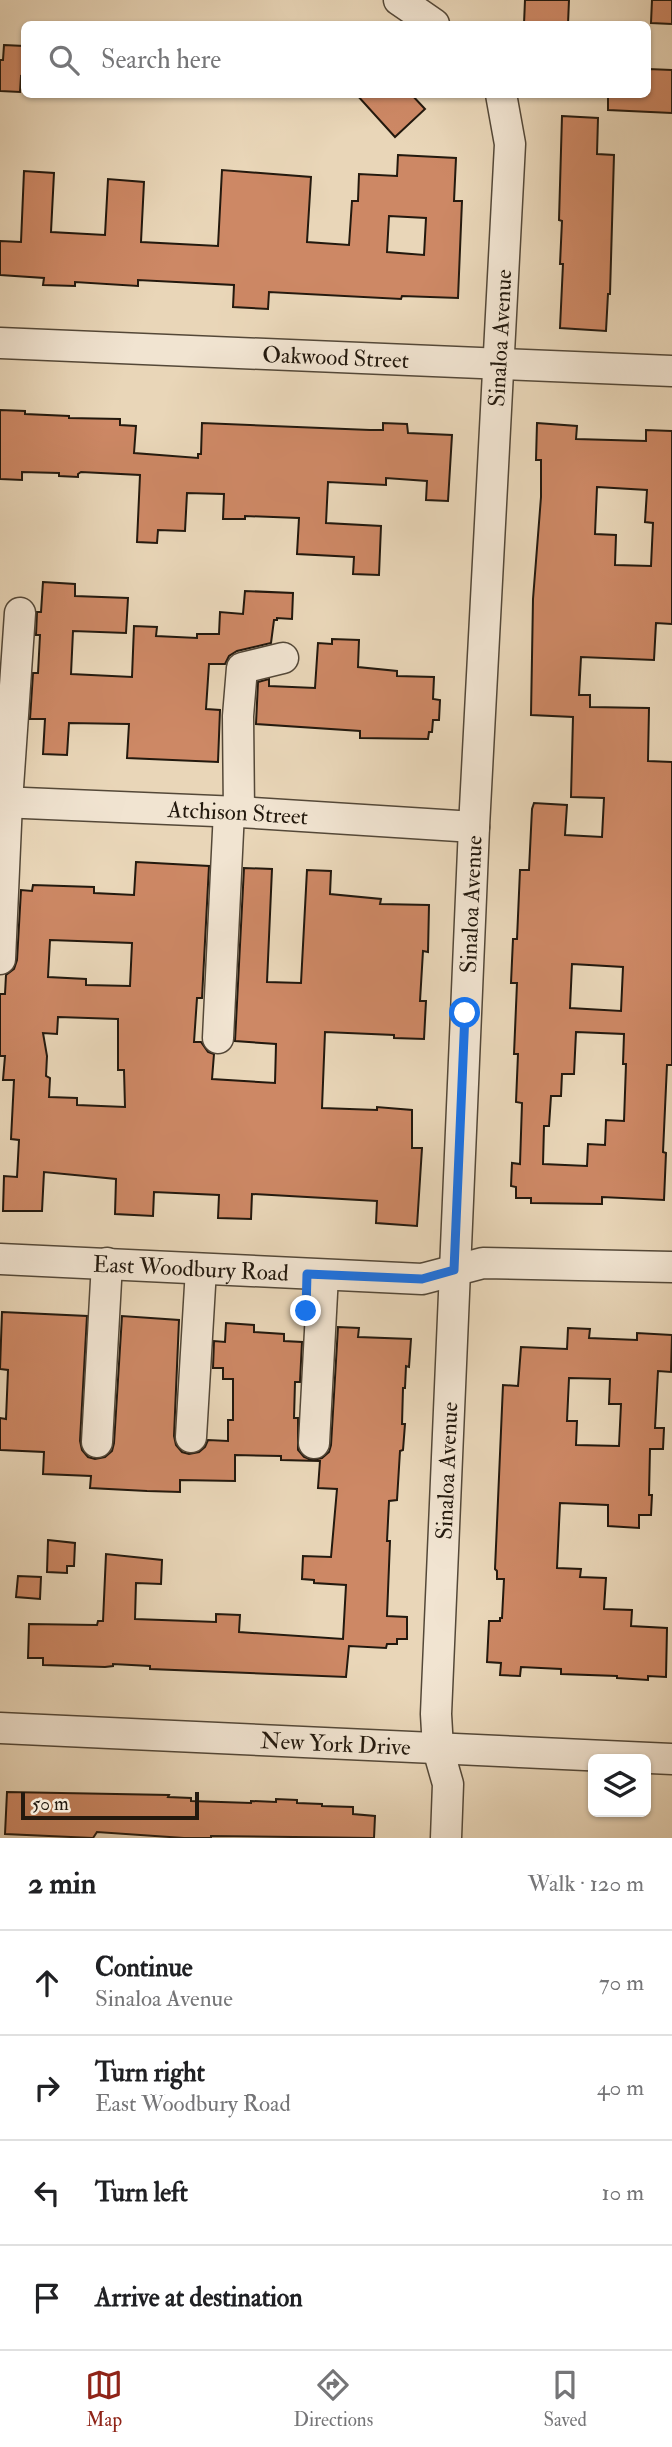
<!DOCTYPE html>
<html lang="en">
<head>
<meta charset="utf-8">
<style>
  :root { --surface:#fff; --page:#f2f2f2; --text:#202124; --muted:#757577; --line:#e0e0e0; --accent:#8f2418 }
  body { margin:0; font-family:"IM FELL Double Pica",serif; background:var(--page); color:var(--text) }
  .controls { position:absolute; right:21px; bottom:21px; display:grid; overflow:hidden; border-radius:10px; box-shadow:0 2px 5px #0004 }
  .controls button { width:63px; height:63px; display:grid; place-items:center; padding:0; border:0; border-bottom:2px solid var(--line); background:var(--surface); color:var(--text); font:35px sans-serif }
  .scale { position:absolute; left:21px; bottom:18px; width:178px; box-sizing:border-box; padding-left:7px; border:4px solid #23190e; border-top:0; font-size:19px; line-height:24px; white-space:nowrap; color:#23190e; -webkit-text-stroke:5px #f1e4d1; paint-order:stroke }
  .stop { position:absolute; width:21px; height:21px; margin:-16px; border:5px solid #1a73e8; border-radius:50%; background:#fff }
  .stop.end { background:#1a73e8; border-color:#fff; box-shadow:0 2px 7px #0008 }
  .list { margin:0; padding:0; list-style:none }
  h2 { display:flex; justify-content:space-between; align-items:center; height:91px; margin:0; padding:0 28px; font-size:30px }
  h2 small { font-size:23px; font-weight:400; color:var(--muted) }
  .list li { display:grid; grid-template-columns:46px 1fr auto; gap:21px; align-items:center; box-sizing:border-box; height:105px; padding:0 28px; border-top:2px solid var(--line) }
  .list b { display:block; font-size:26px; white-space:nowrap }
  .list p { margin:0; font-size:23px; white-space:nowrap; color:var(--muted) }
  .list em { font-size:23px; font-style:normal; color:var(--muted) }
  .icon { flex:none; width:38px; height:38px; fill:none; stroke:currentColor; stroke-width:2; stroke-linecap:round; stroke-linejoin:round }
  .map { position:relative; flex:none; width:672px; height:1838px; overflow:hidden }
  .search { position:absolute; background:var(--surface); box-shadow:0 2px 5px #0004; left:21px; right:21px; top:21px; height:77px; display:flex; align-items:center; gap:18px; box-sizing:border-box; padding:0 24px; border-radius:10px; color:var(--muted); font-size:26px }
  .sheet { height:511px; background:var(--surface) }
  nav { display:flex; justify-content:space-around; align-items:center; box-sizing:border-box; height:98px; border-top:2px solid var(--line); background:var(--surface); font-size:19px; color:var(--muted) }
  nav a { display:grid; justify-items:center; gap:4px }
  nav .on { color:var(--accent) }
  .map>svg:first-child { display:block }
</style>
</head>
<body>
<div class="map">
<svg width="672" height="1838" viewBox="0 0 672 1838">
  <rect width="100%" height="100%" fill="#e9d6b8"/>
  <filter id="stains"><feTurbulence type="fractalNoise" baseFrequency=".00286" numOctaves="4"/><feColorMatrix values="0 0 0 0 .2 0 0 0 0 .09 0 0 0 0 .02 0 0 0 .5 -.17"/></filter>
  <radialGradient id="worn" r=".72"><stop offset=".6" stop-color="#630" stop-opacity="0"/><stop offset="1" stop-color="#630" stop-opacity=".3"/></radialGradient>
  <g fill="#cd8865" stroke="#23190e" stroke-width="2" fill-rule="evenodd">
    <polygon points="525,0 569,0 568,24 524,24"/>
    <polygon points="652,0 672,0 672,24 651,23"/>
    <polygon points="4,45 24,46 24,77 21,76 20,92 0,91 0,60 3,60"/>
    <polygon points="648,69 672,70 672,113 608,110 608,94 648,94"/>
    <polygon points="356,94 411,94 425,109 395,137"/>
    <polygon points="562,116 598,118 597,154 614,155 610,294 608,294 606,331 560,328 563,264 560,264 562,221 559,220"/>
    <path d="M398 155 456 158 454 201H462L458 298 402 296 401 299 269 292 268 309 233 307 234 285 138 280V286L75 282V286L43 285 44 278 0 275V241L21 242 24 171 54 173 51 232 105 235 108 179 144 182 141 242 218 246 222 170 311 177 307 242 349 245 352 201H358L359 174 397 176ZM389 216 426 218 424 255 387 252Z"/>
    <polygon points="0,410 25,411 25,414 69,416 69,418 120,419 120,425 136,426 134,453 198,458 198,454 201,454 202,423 370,430 383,430 383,423 407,424 408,433 452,435 448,501 426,500 427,481 386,478 386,485 328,482 326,523 381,526 379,575 353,574 354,557 297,554 299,518 245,516 245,519 223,519 224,494 187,493 185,531 158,530 157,543 137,542 140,475 81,472 78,474 78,477 59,476 59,473 22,472 22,480 0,479"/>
    <path d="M537 423 577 426 576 439 646 441V430L672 431V624L656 623 654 660 581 657 579 695H590V707L649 708 648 761 672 762V1065H667L663 1152 666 1153 664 1200 602 1197V1204L531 1203V1198H516V1187L511 1186 512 1163 520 1164 522 1103 516 1102 518 1054H514L517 983H511L513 939H517L520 870H529L532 809 534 803 567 805 565 835 602 837 604 798 571 797 573 717 531 715 533 599 541 497V460H536ZM597 487 647 490 645 522 653 523 651 566 615 565 616 535 595 534ZM572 964 623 967 621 1011 570 1008ZM576 1032 624 1034 623 1064H626L624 1121 606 1120 605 1145 588 1144 587 1166 543 1164 544 1126H549L551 1096H561L562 1074H574Z"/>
    <polygon points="43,582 75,584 75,596 128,598 126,633 73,631 71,674 132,677 134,626 157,627 156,636 197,638 197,634 219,634 220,612 243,614 245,591 293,593 292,619 277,618 277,620 274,620 271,643 237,651 229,656 225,664 209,664 206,709 220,710 218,762 127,758 129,724 69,723 67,755 43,754 45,719 30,719 33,673 38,673 40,635 36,635 37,612 41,612"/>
    <polygon points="332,639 359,640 358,667 397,671 397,676 434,677 433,699 440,700 439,720 433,720 432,732 429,732 428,739 360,738 360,731 256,724 258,682 269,679 269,686 315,688 318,643 332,644"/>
    <path d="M136 862 209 866 202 998H197L194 1042H201L208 1052 214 1054 212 1079 275 1083 276 1044 235 1041 244 868 272 869 267 982 301 983 307 870 331 871 330 894 381 899 380 904 429 905 428 952 423 951 420 1001H426L424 1039 394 1038V1035L325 1032 322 1108 377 1110V1107L412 1110V1148H422L417 1226 376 1223 377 1201 252 1194 251 1219 218 1218 219 1195 154 1192 153 1216 115 1214 116 1179 44 1172 42 1211H3L4 1176 17 1177 19 1140 11 1139 14 1080H3L5 1056H0V994H5L6 975 14 969 17 960 21 890 32 891 33 885 94 887V893L134 895ZM50 940 132 943 130 986 86 985V979L48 977ZM58 1017 118 1019V1070H124L125 1107 77 1105V1098L49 1097 50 1078 46 1076 47 1056 43 1033 57 1034Z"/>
    <polygon points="2,1312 87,1316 80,1441 82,1450 88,1457 95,1459 105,1457 112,1451 114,1443 122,1316 179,1320 174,1436 176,1445 182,1452 189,1454 199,1452 205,1447 208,1440 228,1441 228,1420 233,1420 233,1379 223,1379 223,1368 213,1368 214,1341 225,1342 226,1323 254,1325 254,1332 284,1334 284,1341 302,1342 300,1382 295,1382 294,1418 298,1418 298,1450 304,1457 312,1460 322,1458 329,1452 331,1445 338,1327 359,1328 358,1337 411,1339 409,1367 406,1366 405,1388 403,1388 402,1424 405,1424 403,1450 400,1451 397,1500 389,1501 387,1541 390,1541 387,1616 407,1617 407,1639 397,1639 397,1644 387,1644 386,1648 349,1646 346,1677 150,1669 150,1666 113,1664 113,1666 105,1667 43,1665 43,1658 28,1658 29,1624 97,1625 98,1621 103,1621 106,1554 162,1560 161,1584 136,1583 135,1619 216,1622 216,1614 240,1615 239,1632 343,1639 346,1585 314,1583 314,1580 302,1579 303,1556 331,1557 337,1489 318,1488 320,1461 281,1460 281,1456 235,1455 235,1481 180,1480 180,1492 147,1491 90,1488 91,1476 43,1474 44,1452 0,1450 0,1418 6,1419 8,1370 0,1369"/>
    <path d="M568 1328 590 1329 589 1338 637 1340V1333L672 1335 671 1372 658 1371 655 1428H664L663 1449H650L649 1495H652L651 1515H639V1528L608 1526V1505L560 1503 557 1568 581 1569 580 1577 606 1578 604 1609 632 1610 631 1626 667 1628 666 1677 648 1676V1680L617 1678V1676L561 1674V1669L521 1667 520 1676 500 1675 501 1663 487 1662 489 1621H500V1618H502L504 1579H497V1571L495 1569 503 1385 518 1386 521 1347 567 1349ZM569 1378 610 1379 609 1404H621L619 1446 576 1445 577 1421H567Z"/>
    <polygon points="48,1540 75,1543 74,1566 67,1566 67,1573 47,1572"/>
    <polygon points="18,1576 41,1577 40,1599 16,1597"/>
    <polygon points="7,1792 169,1795 168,1797 191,1798 191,1801 251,1803 251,1801 276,1802 276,1799 297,1800 297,1803 322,1804 322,1806 353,1807 353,1814 375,1816 374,1838 211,1836 211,1838 184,1838 97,1832 93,1838 5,1834"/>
  </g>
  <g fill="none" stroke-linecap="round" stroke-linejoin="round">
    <defs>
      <g id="minor">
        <polyline points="399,0 434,24"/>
        <path id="s1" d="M0 343 672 371"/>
        <path id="s2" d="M0 802 239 812 474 827"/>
        <polyline points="239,812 238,716 242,668 283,658"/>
        <polyline points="0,959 7,802 20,613"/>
        <polyline points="218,1038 229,811"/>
        <path id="s3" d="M0 1259 422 1279 483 1263 672 1267"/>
        <polyline points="191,1437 201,1269"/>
        <polyline points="97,1442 107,1263"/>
        <polyline points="314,1443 323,1275"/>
        <path id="s4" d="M0 1728 672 1759"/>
        <path id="s5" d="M446 1838 448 1784 438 1749 436 1714 474 827 510 144 501 94"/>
      </g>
    </defs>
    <use href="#minor" stroke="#544838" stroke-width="33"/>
    <use href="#minor" stroke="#f1e4d1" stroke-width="30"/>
  </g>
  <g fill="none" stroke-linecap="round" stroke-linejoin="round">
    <polyline stroke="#1a73e8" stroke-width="9" points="306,1311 307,1274 422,1279 454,1270 465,1013"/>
  </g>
  <g text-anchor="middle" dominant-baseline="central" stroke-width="5" stroke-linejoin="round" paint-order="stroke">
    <g font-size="23" fill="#23190e" stroke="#f1e4d1">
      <text stroke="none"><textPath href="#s5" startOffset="1503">Sinaloa Avenue</textPath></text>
      <text stroke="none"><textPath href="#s1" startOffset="336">Oakwood Street</textPath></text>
      <text stroke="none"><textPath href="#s2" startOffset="238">Atchison Street</textPath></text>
      <text stroke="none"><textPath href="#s5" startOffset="936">Sinaloa Avenue</textPath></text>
      <text stroke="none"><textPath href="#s3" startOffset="191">East Woodbury Road</textPath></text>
      <text stroke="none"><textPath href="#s5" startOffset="369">Sinaloa Avenue</textPath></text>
      <text stroke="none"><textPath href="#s4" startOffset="336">New York Drive</textPath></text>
    </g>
  </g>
  <rect width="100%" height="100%" filter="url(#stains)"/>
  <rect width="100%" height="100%" fill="url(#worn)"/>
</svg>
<div class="controls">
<button><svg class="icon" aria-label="layers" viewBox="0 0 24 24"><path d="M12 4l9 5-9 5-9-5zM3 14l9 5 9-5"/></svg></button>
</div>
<div class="scale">50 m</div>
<div class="stop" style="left:465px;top:1013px"></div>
<div class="stop end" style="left:306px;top:1311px"></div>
<div class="search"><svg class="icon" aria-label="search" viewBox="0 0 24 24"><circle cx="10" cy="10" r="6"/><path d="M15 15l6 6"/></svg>Search here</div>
</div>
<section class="sheet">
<h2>2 min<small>Walk · 120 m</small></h2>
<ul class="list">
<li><svg class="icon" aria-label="ahead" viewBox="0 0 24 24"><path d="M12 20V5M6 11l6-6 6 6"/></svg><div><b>Continue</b><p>Sinaloa Avenue</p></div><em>70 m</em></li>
<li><svg class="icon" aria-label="right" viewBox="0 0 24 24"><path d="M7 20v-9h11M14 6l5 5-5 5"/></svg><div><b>Turn right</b><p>East Woodbury Road</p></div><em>40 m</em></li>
<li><svg class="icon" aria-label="left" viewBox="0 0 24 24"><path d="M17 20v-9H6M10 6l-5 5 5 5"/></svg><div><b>Turn left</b></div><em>10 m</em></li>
<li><svg class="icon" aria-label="arrive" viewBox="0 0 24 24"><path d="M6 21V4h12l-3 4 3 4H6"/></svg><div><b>Arrive at destination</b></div></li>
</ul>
</section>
<nav>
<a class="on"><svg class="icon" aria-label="map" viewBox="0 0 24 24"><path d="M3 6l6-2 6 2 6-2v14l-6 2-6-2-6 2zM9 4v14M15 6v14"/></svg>Map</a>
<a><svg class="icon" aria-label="directions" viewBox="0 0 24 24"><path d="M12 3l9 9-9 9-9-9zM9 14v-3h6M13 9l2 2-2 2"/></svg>Directions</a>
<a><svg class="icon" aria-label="saved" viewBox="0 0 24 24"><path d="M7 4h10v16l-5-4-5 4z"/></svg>Saved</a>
</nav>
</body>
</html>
